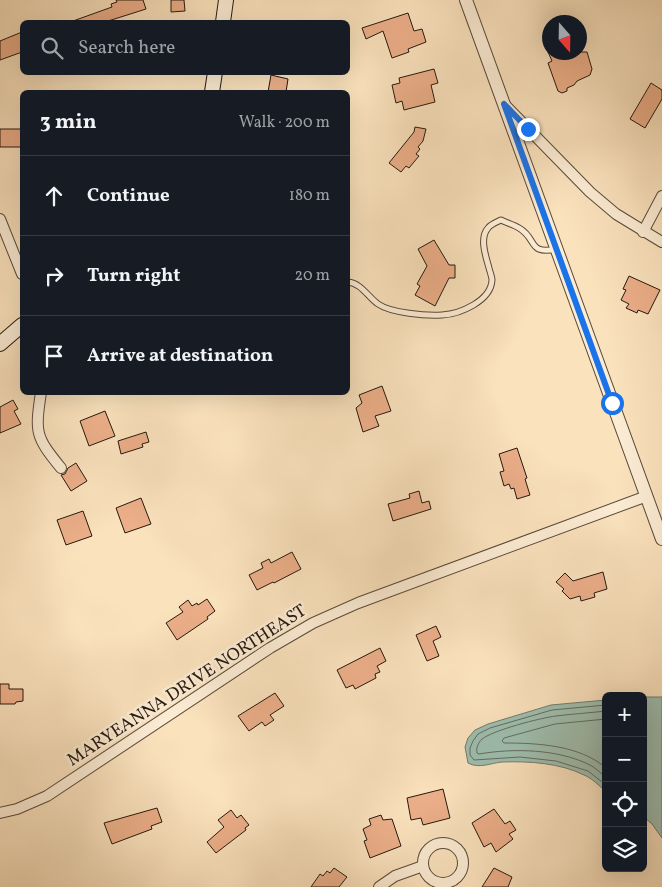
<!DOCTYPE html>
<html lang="en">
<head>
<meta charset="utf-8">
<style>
  :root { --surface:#171b24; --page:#242831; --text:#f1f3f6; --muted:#9ea1a6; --line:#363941 }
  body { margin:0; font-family:Vollkorn,serif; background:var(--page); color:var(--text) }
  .controls { position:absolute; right:15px; bottom:15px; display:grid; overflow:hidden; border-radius:8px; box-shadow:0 5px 20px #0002 }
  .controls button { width:45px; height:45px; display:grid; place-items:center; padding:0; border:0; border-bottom:1px solid var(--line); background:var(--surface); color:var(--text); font:25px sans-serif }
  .compass { position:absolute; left:542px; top:15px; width:45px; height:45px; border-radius:50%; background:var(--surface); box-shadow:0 5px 20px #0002; rotate:160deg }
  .stop { position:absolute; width:15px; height:15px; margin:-11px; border:4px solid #1a73e8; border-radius:50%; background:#fff }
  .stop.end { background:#1a73e8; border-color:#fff; box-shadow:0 1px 5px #0008 }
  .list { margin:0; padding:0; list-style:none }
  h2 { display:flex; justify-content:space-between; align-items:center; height:65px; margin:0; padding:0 20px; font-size:21px }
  h2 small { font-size:16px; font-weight:400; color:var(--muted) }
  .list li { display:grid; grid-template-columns:32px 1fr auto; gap:15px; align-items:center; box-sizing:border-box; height:80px; padding:0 20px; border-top:1px solid var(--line) }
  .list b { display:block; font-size:19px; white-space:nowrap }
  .list em { font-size:16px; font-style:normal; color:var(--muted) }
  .icon { flex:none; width:28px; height:28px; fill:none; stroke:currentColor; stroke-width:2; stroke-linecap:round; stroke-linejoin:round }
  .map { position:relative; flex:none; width:662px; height:887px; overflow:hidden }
  .search { position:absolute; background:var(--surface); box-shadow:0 5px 20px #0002; left:20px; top:20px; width:330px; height:55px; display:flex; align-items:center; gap:12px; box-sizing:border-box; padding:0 18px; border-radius:8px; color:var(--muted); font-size:19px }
  .panel { position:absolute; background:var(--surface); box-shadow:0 5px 20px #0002; left:20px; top:90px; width:330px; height:305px; border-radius:8px }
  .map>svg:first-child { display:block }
</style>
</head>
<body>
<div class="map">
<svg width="662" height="887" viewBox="0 0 662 887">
  <rect width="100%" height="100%" fill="#fae2bd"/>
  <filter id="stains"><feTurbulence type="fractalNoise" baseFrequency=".004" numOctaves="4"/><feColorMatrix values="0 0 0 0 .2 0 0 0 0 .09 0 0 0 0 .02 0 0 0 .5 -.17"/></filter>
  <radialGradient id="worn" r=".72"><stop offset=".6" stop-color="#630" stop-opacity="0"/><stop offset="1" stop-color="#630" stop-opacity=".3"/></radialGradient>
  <g fill="#9ebeaf" stroke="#6e7c6f">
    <polygon points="643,697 662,697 662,838 652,824 643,816"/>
    <path d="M606 700V791C599 786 592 778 584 775 560 763 529 761 502 762 491 763 479 769 468 763L465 747 468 738 475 730 488 724 551 705Z"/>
  </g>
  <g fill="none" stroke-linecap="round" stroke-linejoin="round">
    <g stroke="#626b5f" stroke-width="1">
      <polyline points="606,705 552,710 490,728 478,734 473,741 470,748 470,755 474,760 520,757 556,761 588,771 606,785"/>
      <path d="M606 711C589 713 572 714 556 716 540 718 494 730 482 739 478 743 476 748 477 753L479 754C514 748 558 749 590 765 596 768 601 774 606 777"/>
      <path d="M606 719 555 724 504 738 502 741 504 743C537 743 580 745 606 768"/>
    </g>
  </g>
  <g fill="#ecaf89" stroke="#25180f">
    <polygon points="116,0 143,0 146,9 105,22 73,22 73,21 112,7 111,4 117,2"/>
    <polygon points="171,0 184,0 185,11 171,12"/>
    <polygon points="408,13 414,31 422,29 426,42 408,49 409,52 392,58 383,31 366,39 362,28"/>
    <polygon points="22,32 22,52 0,60 0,41"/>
    <polygon points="548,52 587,52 592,69 590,75 577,81 574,85 567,88 567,91 562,93 558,91 548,63 552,61"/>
    <polygon points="434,69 438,83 431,85 435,102 404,110 402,101 396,103 392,85 400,83 399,78"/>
    <polygon points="271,75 288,79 286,92 268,92"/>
    <polygon points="651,83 662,90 662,99 645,128 630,119"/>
    <polygon points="415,127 426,129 423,141 418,147 420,149 416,154 419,156 409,168 406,166 401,172 389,163 414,132"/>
    <rect x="0" y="129" width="22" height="18"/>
    <polygon points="434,240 449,265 455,265 455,278 449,278 435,306 415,295 420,286 417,284 427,266 418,249"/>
    <polygon points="629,276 660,290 648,314 638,310 637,313 626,308 629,304 621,300 626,290 623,289"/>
    <polygon points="382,386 391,411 375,416 379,426 363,432 356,408 362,403 359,395"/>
    <polygon points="13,400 18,409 14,411 21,424 0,433 0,407"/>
    <polygon points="105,411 115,436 89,446 80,421"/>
    <polygon points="146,432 149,442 142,444 143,447 121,454 118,441"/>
    <polygon points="517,448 527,478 525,479 530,495 517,499 514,488 511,489 509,484 504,486 500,472 504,471 499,454"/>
    <polygon points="76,463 87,481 71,491 61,475 65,474 68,468"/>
    <polygon points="419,491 422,503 429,501 431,509 393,521 388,504 410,498 409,494"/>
    <polygon points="141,498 151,524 125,533 116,508"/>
    <polygon points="83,511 92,536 66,545 57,520"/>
    <polygon points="292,552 301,569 274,583 273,582 257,590 249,575 263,568 261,563 269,559 271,563"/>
    <polygon points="603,572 607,589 594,593 595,597 581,601 580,596 570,599 562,591 564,589 556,582 565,573 573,581"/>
    <polygon points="207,599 215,611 207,617 208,619 177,640 166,623 183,612 179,607 188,600 192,606 197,603 198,605"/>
    <polygon points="436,626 441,637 433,641 439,656 427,661 416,635"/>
    <polygon points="380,648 386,661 377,666 380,672 375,674 376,678 355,689 353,685 346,688 337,670"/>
    <polygon points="0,684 9,684 9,689 23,689 23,701 16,702 15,704 0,704"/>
    <polygon points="275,693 284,706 270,715 274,720 265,726 262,722 249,731 238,716"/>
    <polygon points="443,789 450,818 423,825 421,818 411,820 407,798"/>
    <polygon points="157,808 162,822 151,826 152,829 112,844 104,823"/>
    <polygon points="494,809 505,824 510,821 516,830 509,834 513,839 496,852 491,843 484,847 472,823"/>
    <polygon points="231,810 237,818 241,815 249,825 245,828 246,830 216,853 207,842 224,827 218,820"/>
    <polygon points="381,815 383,820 392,819 401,846 370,858 364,841 367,840 363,829 371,825 369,819"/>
    <polygon points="334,868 347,877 339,887 311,887 320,874 323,876 327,871 330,873"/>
    <polygon points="494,868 512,877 508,887 482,887"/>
  </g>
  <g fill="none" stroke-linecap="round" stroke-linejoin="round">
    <defs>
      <path id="service" d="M348 282C361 283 368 297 378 304 391 313 426 316 442 315 460 314 491 301 492 280 492 277 490 272 489 268 486 257 479 238 488 228 491 224 497 222 501 220 507 223 514 225 519 228 538 239 527 255 557 249"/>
      <g id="minor">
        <polyline points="505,105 590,192 616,214 662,242"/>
        <polyline points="0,219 22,274"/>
        <polyline points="643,232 662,196"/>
        <path d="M41 392C35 433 35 436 61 468"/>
        <polyline points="0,813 17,809 47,796 270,648 313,623 358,603 647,496"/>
        <circle cx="443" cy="863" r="20"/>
        <polyline points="379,887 395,876 423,866"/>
      </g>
      <polyline id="tertiary" points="466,0 662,539"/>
      <g id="secondary">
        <polyline points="223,22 226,0"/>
        <polyline points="212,92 215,72"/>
        <polyline points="0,344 22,325"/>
      </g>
    </defs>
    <use href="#service" stroke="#5a4a3a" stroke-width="7"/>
    <use href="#minor" stroke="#5a4a3a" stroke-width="12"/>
    <use href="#tertiary" stroke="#5a4a3a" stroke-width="14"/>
    <use href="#secondary" stroke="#25180f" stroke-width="16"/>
    <use href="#service" stroke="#fcecd4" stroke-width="5"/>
    <use href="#minor" stroke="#fcecd4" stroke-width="10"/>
    <use href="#tertiary" stroke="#fcecd4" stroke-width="12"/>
    <use href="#secondary" stroke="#fcecd4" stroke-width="14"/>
  </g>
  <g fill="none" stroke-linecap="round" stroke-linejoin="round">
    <polyline stroke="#1a73e8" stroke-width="6" points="528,129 504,104 612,403"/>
  </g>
  <g text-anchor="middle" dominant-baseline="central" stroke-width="5" stroke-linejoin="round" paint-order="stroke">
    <g font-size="18" fill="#25180f" stroke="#fcecd4">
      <text transform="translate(187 686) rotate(-33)">MARYEANNA DRIVE NORTHEAST</text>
    </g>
  </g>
  <rect width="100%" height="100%" filter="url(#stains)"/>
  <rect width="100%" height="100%" fill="url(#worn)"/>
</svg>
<div class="controls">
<button>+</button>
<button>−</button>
<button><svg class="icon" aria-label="locate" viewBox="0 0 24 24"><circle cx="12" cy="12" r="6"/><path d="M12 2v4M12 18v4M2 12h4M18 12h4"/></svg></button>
<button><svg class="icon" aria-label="layers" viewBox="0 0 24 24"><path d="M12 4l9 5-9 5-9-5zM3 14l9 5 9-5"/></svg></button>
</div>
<svg class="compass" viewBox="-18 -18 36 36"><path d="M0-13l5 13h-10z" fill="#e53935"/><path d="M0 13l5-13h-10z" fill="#9ea1a6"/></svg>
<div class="stop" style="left:612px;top:403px"></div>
<div class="stop end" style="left:528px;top:129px"></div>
<div class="search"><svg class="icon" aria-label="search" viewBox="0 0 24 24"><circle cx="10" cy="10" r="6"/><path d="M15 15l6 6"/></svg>Search here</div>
<section class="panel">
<h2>3 min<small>Walk · 200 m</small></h2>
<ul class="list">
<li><svg class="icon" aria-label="ahead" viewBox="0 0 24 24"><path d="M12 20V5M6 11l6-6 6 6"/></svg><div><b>Continue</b></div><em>180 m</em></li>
<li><svg class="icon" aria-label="right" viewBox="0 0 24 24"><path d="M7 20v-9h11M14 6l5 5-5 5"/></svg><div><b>Turn right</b></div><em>20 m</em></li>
<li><svg class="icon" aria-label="arrive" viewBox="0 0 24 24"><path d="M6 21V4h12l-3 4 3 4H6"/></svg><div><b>Arrive at destination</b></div></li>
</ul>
</section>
</div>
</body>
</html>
